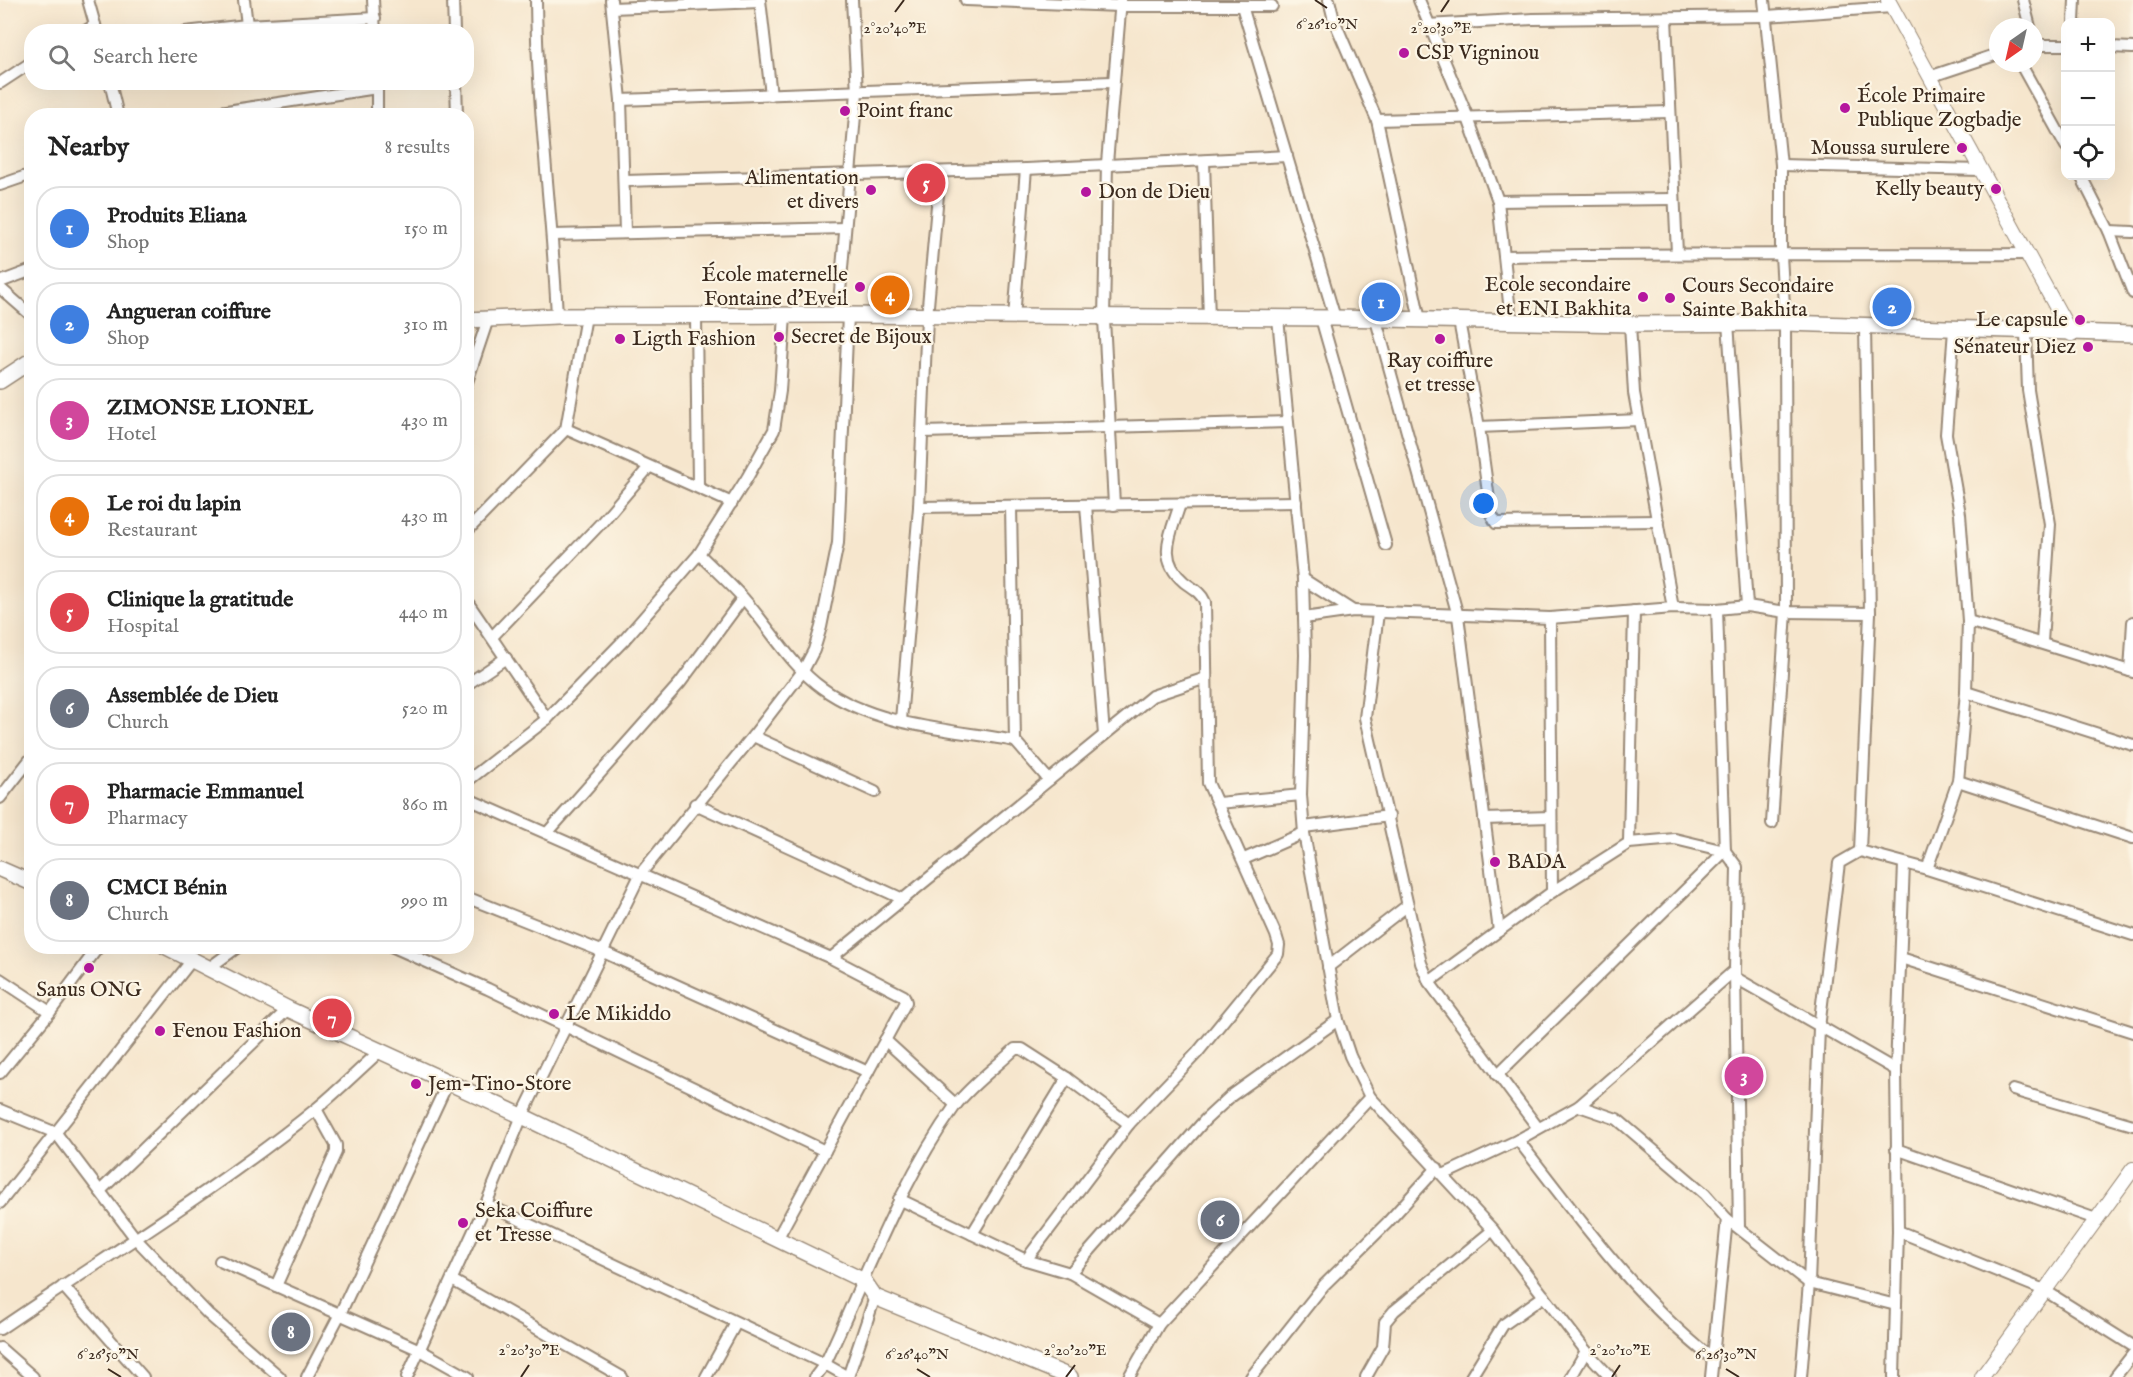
<!DOCTYPE html>
<html lang="en">
<head>
<meta charset="utf-8">
<style>
  :root { --surface:#fff; --page:#f2f2f2; --text:#222; --muted:#767676; --line:#e0e0e0; --accent:#b5179e }
  body { margin:0; font-family:"IM FELL English",serif; background:var(--page); color:var(--text) }
  .controls { position:absolute; right:18px; top:18px; display:grid; overflow:hidden; border-radius:12px; box-shadow:0 6px 24px #0002 }
  .controls button { width:54px; height:54px; display:grid; place-items:center; padding:0; border:0; border-bottom:2px solid var(--line); background:var(--surface); color:var(--text); font:30px sans-serif }
  .compass { position:absolute; left:1989px; top:18px; width:54px; height:54px; border-radius:50%; background:var(--surface); box-shadow:0 6px 24px #0002; rotate:214deg }
  .you { position:absolute; left:1484px; top:504px; width:21px; height:21px; margin:-15px; border:4px solid #fff; border-radius:50%; background:#1a73e8; box-shadow:0 0 0 9px #1a73e833 }
  .badge { display:grid; place-items:center; width:39px; height:39px; border-radius:50%; background:var(--accent); color:#fff; font-size:20px; font-weight:700 }
  .pin { position:absolute; translate:-50% -50%; border:3px solid #fff; box-shadow:0 2px 6px #0006 }
  .list { margin:0; padding:0; list-style:none }
  h2 { display:flex; justify-content:space-between; align-items:center; height:78px; margin:0; padding:0 24px; font-size:26px }
  h2 small { font-size:20px; font-weight:400; color:var(--muted) }
  .list li { display:grid; grid-template-columns:39px 1fr auto; gap:18px; align-items:center; box-sizing:border-box; height:84px; margin:0 12px 12px; padding:0 12px; border:2px solid var(--line); border-radius:24px }
  .list b { display:block; font-size:22px; white-space:nowrap }
  .list p { margin:0; font-size:20px; white-space:nowrap; color:var(--muted) }
  .list em { font-size:20px; font-style:normal; color:var(--muted) }
  .icon { flex:none; width:33px; height:33px; fill:none; stroke:currentColor; stroke-width:2; stroke-linecap:round; stroke-linejoin:round }
  .map { position:relative; flex:none; width:2133px; height:1377px; overflow:hidden }
  .search { position:absolute; background:var(--surface); box-shadow:0 6px 24px #0002; left:24px; top:24px; width:450px; height:66px; display:flex; align-items:center; gap:15px; box-sizing:border-box; padding:0 21px; border-radius:24px; color:var(--muted); font-size:22px }
  .panel { position:absolute; background:var(--surface); box-shadow:0 6px 24px #0002; left:24px; top:108px; width:450px; height:846px; border-radius:24px }
  .map>svg:first-child { display:block }
</style>
</head>
<body>
<div class="map">
<svg width="2133" height="1377" viewBox="0 0 2133 1377">
  <rect width="100%" height="100%" fill="#fcf5e5"/>
  <filter id="ink" filterUnits="userSpaceOnUse"><feTurbulence type="fractalNoise" baseFrequency=".0167" numOctaves="2"/><feDisplacementMap in="SourceGraphic" scale="12" xChannelSelector="R" yChannelSelector="G"/><feConvolveMatrix kernelMatrix="1 2 1 2 8 2 1 2 1" color-interpolation-filters="sRGB"/></filter>
  <filter id="wash" filterUnits="userSpaceOnUse"><feTurbulence type="fractalNoise" baseFrequency=".008" numOctaves="4" result="noise"/><feDisplacementMap in="SourceGraphic" scale="24" xChannelSelector="R" yChannelSelector="G"/><feGaussianBlur stdDeviation="1.35" result="paint"/><feColorMatrix in="noise" values="0 0 0 0 0 0 0 0 0 0 0 0 0 0 0 0 0 1.4 0 .05"/><feComposite in="paint" operator="in"/></filter>
  <g filter="url(#wash)">
    <rect width="100%" height="100%" fill="#f6e6cd"/>
  </g>
  <g filter="url(#ink)">
    <g fill="none" stroke-linecap="round" stroke-linejoin="round">
      <defs>
        <g id="minor">
          <polyline points="88,0 97,32"/>
          <polyline points="244,0 247,25"/>
          <polyline points="373,0 375,32"/>
          <polyline points="453,0 454,32"/>
          <path d="M536 0C537 106 552 210 557 316"/>
          <polyline points="611,0 621,100 625,232"/>
          <polyline points="760,0 771,95"/>
          <polyline points="966,0 1120,6 1272,6"/>
          <polyline points="1329,0 1334,20 1377,120 1420,320"/>
          <polyline points="1419,0 1468,118 1498,201 1511,321"/>
          <polyline points="1764,0 1781,165 1781,255 1785,323 1786,612 1772,823"/>
          <polyline points="2023,0 2030,27"/>
          <polyline points="1242,6 1335,318"/>
          <polyline points="612,8 760,2"/>
          <polyline points="1666,18 1677,253"/>
          <polyline points="2074,22 2075,0"/>
          <polyline points="1427,25 1533,19 1767,16 1892,7"/>
          <polyline points="84,32 95,25"/>
          <polyline points="185,32 247,25 375,18"/>
          <polyline points="2036,45 2066,45"/>
          <polyline points="2110,47 2133,48"/>
          <polyline points="2020,63 2066,146"/>
          <polyline points="1932,76 1998,54"/>
          <polyline points="110,82 118,116"/>
          <polyline points="456,82 457,116"/>
          <polyline points="0,83 32,62"/>
          <polyline points="377,83 377,116"/>
          <polyline points="621,100 1112,82"/>
          <polyline points="194,116 377,88"/>
          <polyline points="1377,120 1669,112"/>
          <polyline points="1204,161 1209,319"/>
          <polyline points="1781,165 1980,170"/>
          <polyline points="2081,176 2109,231 2133,293"/>
          <polyline points="625,181 1026,169 1287,156"/>
          <polyline points="0,185 32,174"/>
          <polyline points="1498,201 1674,199"/>
          <polyline points="2109,231 2133,232"/>
          <polyline points="553,235 845,228"/>
          <path d="M1505 256C1679 253 1853 255 2027 254"/>
          <polyline points="0,282 32,270"/>
          <polyline points="0,288 32,316"/>
          <polyline points="838,315 857,92 852,0"/>
          <polyline points="696,316 698,486"/>
          <polyline points="1014,318 1026,169"/>
          <polyline points="1278,318 1303,579 1305,655 1301,795 1304,833 1338,1020 1350,1056 1370,1097 1493,1230 1586,1351 1610,1377"/>
          <polyline points="1321,318 1386,545"/>
          <polyline points="1376,320 1458,616 1499,931"/>
          <polyline points="1459,321 1479,427 1491,514 1496,523 1658,521"/>
          <polyline points="1728,322 1747,606"/>
          <polyline points="1630,324 1634,393 1673,608"/>
          <polyline points="2026,332 2028,390 2050,524 2042,642"/>
          <polyline points="466,385 488,319"/>
          <polyline points="1479,427 1639,420"/>
          <polyline points="566,429 732,503"/>
          <polyline points="923,432 1287,422"/>
          <polyline points="1086,505 1104,735"/>
          <polyline points="1114,505 1104,319 1107,163 1121,0"/>
          <polyline points="1011,506 1015,741 1049,780"/>
          <polyline points="919,507 1296,502"/>
          <polyline points="466,532 566,429 586,316"/>
          <path d="M699 554C714 569 730 583 744 599 770 628 791 666 822 688 876 727 951 729 1015 741"/>
          <polyline points="1303,579 1353,611"/>
          <polyline points="466,600 547,719"/>
          <polyline points="1717,609 1725,851 1737,867 1735,970 1739,1228"/>
          <polyline points="1378,613 1365,718 1421,963 1429,982 1538,1128"/>
          <polyline points="1304,618 1353,611 1550,618 1673,608 1717,609 1747,606 1786,612 1870,613"/>
          <polyline points="1550,618 1552,892"/>
          <polyline points="1968,621 2133,672"/>
          <polyline points="492,637 602,522 649,467"/>
          <polyline points="2130,671 2133,622"/>
          <polyline points="466,685 506,658"/>
          <polyline points="1966,692 2133,745"/>
          <polyline points="901,720 919,507 927,317 940,172"/>
          <polyline points="753,736 875,792"/>
          <polyline points="1958,781 2133,838"/>
          <polyline points="466,782 547,719 625,639 699,554 747,478 774,430 780,391 785,315"/>
          <polyline points="0,798 32,757"/>
          <polyline points="466,798 831,958 904,996 906,1002 777,1239"/>
          <polyline points="1218,803 1301,795"/>
          <polyline points="695,804 903,899"/>
          <polyline points="1484,819 1551,817"/>
          <polyline points="1304,827 1389,816"/>
          <polyline points="548,832 680,683 743,598"/>
          <polyline points="1629,843 1634,611"/>
          <polyline points="1860,851 1870,613 1865,327"/>
          <polyline points="1244,859 1304,833"/>
          <polyline points="1927,869 1958,781 1966,692 1968,621 1960,514 1946,434 1954,330"/>
          <polyline points="466,897 601,951 868,1072"/>
          <polyline points="391,946 488,989 825,1151"/>
          <polyline points="831,958 1152,696 1206,678"/>
          <polyline points="1901,958 2133,1032"/>
          <polyline points="1328,967 1408,905"/>
          <polyline points="209,968 239,946"/>
          <polyline points="1736,978 1896,1070"/>
          <polyline points="0,979 50,1012"/>
          <polyline points="1429,982 1552,892 1629,843 1675,839 1725,851"/>
          <polyline points="885,1040 956,1105"/>
          <polyline points="0,1073 50,1012 99,946"/>
          <polyline points="1497,1075 1725,851"/>
          <polyline points="2013,1090 2133,1125"/>
          <polyline points="1579,1106 1617,1119 1705,1194 1727,1219 1809,1283 1896,1305"/>
          <polyline points="0,1110 56,1133 136,1239 208,1314 280,1377"/>
          <path d="M1518 1140C1578 1217 1636 1299 1713 1359"/>
          <polyline points="1896,1149 2096,1219"/>
          <polyline points="1443,1175 1518,1140 1579,1106 1735,970"/>
          <polyline points="100,1191 288,1009"/>
          <polyline points="899,1199 1026,1260 1070,1273 1159,1324"/>
          <polyline points="0,1203 192,960"/>
          <polyline points="486,1204 825,1364 848,1377"/>
          <polyline points="1898,1231 2044,1290 2133,1346"/>
          <polyline points="972,1234 1067,1078"/>
          <path d="M1026 1260 1129 1124 1197 1053 1278 954 1279 945 1276 935 1208 783 1205 602C1201 592 1192 588 1184 582 1156 558 1171 534 1180 504"/>
          <polyline points="220,1261 420,1350 468,1377"/>
          <polyline points="1070,1273 1205,1120 1231,1096 1338,1020"/>
          <polyline points="452,1280 622,1377"/>
          <polyline points="63,1286 143,1377"/>
          <polyline points="276,1286 336,1152 336,1145 316,1109"/>
          <path d="M0 1329C105 1257 216 1190 316 1109 338 1091 359 1070 380 1051"/>
          <polyline points="0,1348 33,1377"/>
          <polyline points="307,1377 340,1314 448,1082"/>
          <polyline points="407,1377 486,1204 522,1116 641,873 753,736 803,671 814,650 821,627 838,543 848,315"/>
          <polyline points="706,1377 736,1323"/>
          <path d="M815 1377 825 1364C866 1277 899 1184 955 1106 971 1085 996 1067 1015 1049H1022L1067 1078 1129 1124"/>
          <polyline points="848,1377 875,1297"/>
          <polyline points="1129,1377 1159,1324 1370,1097"/>
          <polyline points="1251,1377 1324,1285 1387,1223 1437,1168"/>
          <polyline points="1366,1377 1383,1347 1385,1322 1394,1311 1493,1230"/>
          <polyline points="1471,1377 1503,1325 1544,1296"/>
          <polyline points="1571,1377 1586,1351"/>
          <polyline points="1711,1377 1727,1219"/>
          <polyline points="1801,1377 1809,1283 1819,1028 1839,863 1860,851 1927,869 2133,935"/>
          <polyline points="1894,1377 1898,1231 1896,1070 1904,864"/>
          <polyline points="2115,1377 2133,1354"/>
        </g>
        <g id="tertiary">
          <polyline points="1888,0 2071,334"/>
          <polyline points="1982,1377 2133,1169"/>
        </g>
        <g id="secondary">
          <polyline points="466,320 557,316 838,315 1335,318 1630,324 1785,323 2133,334"/>
          <polyline points="0,381 32,360"/>
          <polyline points="0,869 32,883"/>
          <polyline points="165,946 288,1009 522,1116 864,1281 875,1297 1070,1377"/>
        </g>
      </defs>
      <use href="#minor" stroke="#988876" stroke-width="14"/>
      <use href="#tertiary" stroke="#988876" stroke-width="16"/>
      <use href="#secondary" stroke="#988876" stroke-width="18"/>
      <use href="#minor" stroke="#fff" stroke-width="10"/>
      <use href="#tertiary" stroke="#fff" stroke-width="14"/>
      <use href="#secondary" stroke="#fff" stroke-width="15"/>
    </g>
  </g>
  <path fill="none" stroke="#3b2a1e" stroke-width="2" d="M1315 0 1327 8M895 12 904 0M1441 12 1449 0M108 1369 121 1377M917 1369 930 1377M1726 1369 1739 1377M521 1377 529 1365M1066 1377 1075 1365M1612 1377 1620 1365"/>
  <g fill="#b5179e" stroke="#fcf5e5" stroke-width="2">
    <circle cx="1404" cy="53" r="6"/>
    <circle cx="1845" cy="108" r="6"/>
    <circle cx="845" cy="111" r="6"/>
    <circle cx="1962" cy="148" r="6"/>
    <circle cx="1996" cy="189" r="6"/>
    <circle cx="871" cy="190" r="6"/>
    <circle cx="1086" cy="192" r="6"/>
    <circle cx="860" cy="287" r="6"/>
    <circle cx="1643" cy="297" r="6"/>
    <circle cx="1670" cy="298" r="6"/>
    <circle cx="2080" cy="320" r="6"/>
    <circle cx="779" cy="337" r="6"/>
    <circle cx="620" cy="339" r="6"/>
    <circle cx="1440" cy="339" r="6"/>
    <circle cx="2088" cy="347" r="6"/>
    <circle cx="1495" cy="862" r="6"/>
    <circle cx="89" cy="968" r="6"/>
    <circle cx="554" cy="1014" r="6"/>
    <circle cx="160" cy="1031" r="6"/>
    <circle cx="416" cy="1084" r="6"/>
    <circle cx="463" cy="1223" r="6"/>
  </g>
  <g text-anchor="middle" dominant-baseline="central" stroke-width="4.5" stroke-linejoin="round" paint-order="stroke">
    <g font-size="21" fill="#3b2a1e" stroke="#fcf5e5" text-anchor="start">
      <text x="1416" y="53">CSP Vigninou</text>
      <text x="1857" y="96">École Primaire<tspan x="1857" dy="24">Publique Zogbadje</tspan></text>
      <text x="857" y="111">Point franc</text>
      <text x="1950" y="148" text-anchor="end">Moussa surulere</text>
      <text x="859" y="178" text-anchor="end">Alimentation<tspan x="859" dy="24">et divers</tspan></text>
      <text x="1984" y="189" text-anchor="end">Kelly beauty</text>
      <text x="1098" y="192">Don de Dieu</text>
      <text x="848" y="275" text-anchor="end">École maternelle<tspan x="848" dy="24">Fontaine d'Eveil</tspan></text>
      <text x="1631" y="285" text-anchor="end">Ecole secondaire<tspan x="1631" dy="24">et ENI Bakhita</tspan></text>
      <text x="1682" y="286">Cours Secondaire<tspan x="1682" dy="24">Sainte Bakhita</tspan></text>
      <text x="2068" y="320" text-anchor="end">Le capsule</text>
      <text x="791" y="337">Secret de Bijoux</text>
      <text x="632" y="339">Ligth Fashion</text>
      <text x="2076" y="347" text-anchor="end">Sénateur Diez</text>
      <text x="1440" y="361" text-anchor="middle">Ray coiffure<tspan x="1440" dy="24">et tresse</tspan></text>
      <text x="1507" y="862">BADA</text>
      <text x="89" y="990" text-anchor="middle">Sanus ONG</text>
      <text x="566" y="1014">Le Mikiddo</text>
      <text x="172" y="1031">Fenou Fashion</text>
      <text x="428" y="1084">Jem-Tino-Store</text>
      <text x="475" y="1211">Seka Coiffure<tspan x="475" dy="24">et Tresse</tspan></text>
    </g>
  </g>
  <g font-size="15" text-anchor="middle" fill="#3b2a1e" stroke="#fcf5e5" stroke-width="4.5" stroke-linejoin="round" paint-order="stroke">
    <text x="1327" y="29">6°26'10"N</text>
    <text x="895" y="33">2°20'40"E</text>
    <text x="1441" y="33">2°20'30"E</text>
    <text x="529" y="1355">2°20'30"E</text>
    <text x="1075" y="1355">2°20'20"E</text>
    <text x="1620" y="1355">2°20'10"E</text>
    <text x="108" y="1359">6°26'50"N</text>
    <text x="917" y="1359">6°26'40"N</text>
    <text x="1726" y="1359">6°26'30"N</text>
  </g>
</svg>
<div class="controls">
<button>+</button>
<button>−</button>
<button><svg class="icon" aria-label="locate" viewBox="0 0 24 24"><circle cx="12" cy="12" r="6"/><path d="M12 2v4M12 18v4M2 12h4M18 12h4"/></svg></button>
</div>
<svg class="compass" viewBox="-18 -18 36 36"><path d="M0-13l5 13h-10z" fill="#e53935"/><path d="M0 13l5-13h-10z" fill="#767676"/></svg>
<div class="you"></div>
<div class="pin badge" style="left:1381px;top:302px;background:#3f7fe0">1</div>
<div class="pin badge" style="left:1892px;top:307px;background:#3f7fe0">2</div>
<div class="pin badge" style="left:1744px;top:1076px;background:#d1479c">3</div>
<div class="pin badge" style="left:890px;top:295px;background:#e8710a">4</div>
<div class="pin badge" style="left:926px;top:183px;background:#e0444e">5</div>
<div class="pin badge" style="left:1220px;top:1220px;background:#6b7280">6</div>
<div class="pin badge" style="left:332px;top:1018px;background:#e0444e">7</div>
<div class="pin badge" style="left:291px;top:1332px;background:#6b7280">8</div>
<div class="search"><svg class="icon" aria-label="search" viewBox="0 0 24 24"><circle cx="10" cy="10" r="6"/><path d="M15 15l6 6"/></svg>Search here</div>
<section class="panel">
<h2>Nearby<small>8 results</small></h2>
<ul class="list">
<li><span class="badge" style="background:#3f7fe0">1</span><div><b>Produits Eliana</b><p>Shop</p></div><em>150 m</em></li>
<li><span class="badge" style="background:#3f7fe0">2</span><div><b>Angueran coiffure</b><p>Shop</p></div><em>310 m</em></li>
<li><span class="badge" style="background:#d1479c">3</span><div><b>ZIMONSE LIONEL</b><p>Hotel</p></div><em>430 m</em></li>
<li><span class="badge" style="background:#e8710a">4</span><div><b>Le roi du lapin</b><p>Restaurant</p></div><em>430 m</em></li>
<li><span class="badge" style="background:#e0444e">5</span><div><b>Clinique la gratitude</b><p>Hospital</p></div><em>440 m</em></li>
<li><span class="badge" style="background:#6b7280">6</span><div><b>Assemblée de Dieu</b><p>Church</p></div><em>520 m</em></li>
<li><span class="badge" style="background:#e0444e">7</span><div><b>Pharmacie Emmanuel</b><p>Pharmacy</p></div><em>860 m</em></li>
<li><span class="badge" style="background:#6b7280">8</span><div><b>CMCI Bénin</b><p>Church</p></div><em>990 m</em></li>
</ul>
</section>
</div>
</body>
</html>
